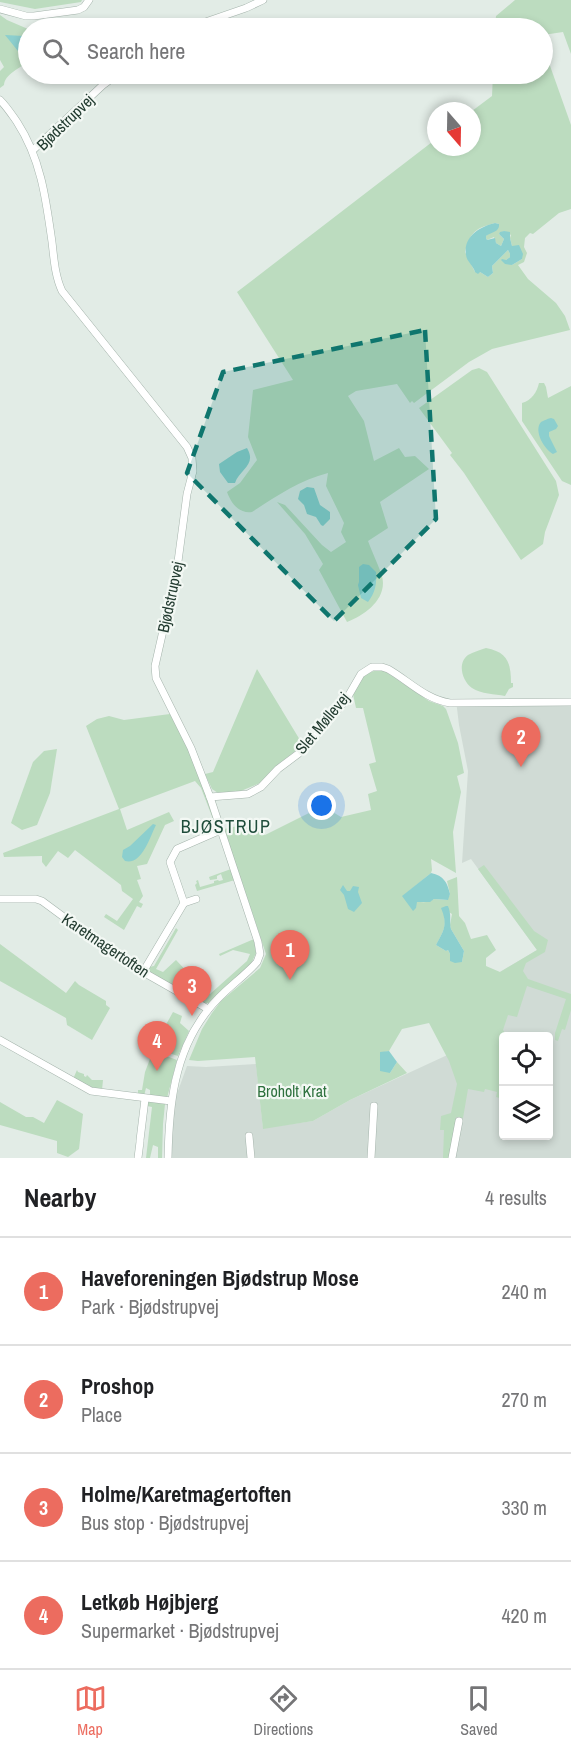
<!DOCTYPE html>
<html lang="en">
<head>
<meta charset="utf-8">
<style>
  :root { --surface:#fff; --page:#f6f6f6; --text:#202124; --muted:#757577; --line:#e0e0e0; --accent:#ec6c5f }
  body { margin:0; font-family:"Archivo Narrow",sans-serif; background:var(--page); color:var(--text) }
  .controls { position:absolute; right:18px; bottom:18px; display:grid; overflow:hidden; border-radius:6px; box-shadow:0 3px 9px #0003 }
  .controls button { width:54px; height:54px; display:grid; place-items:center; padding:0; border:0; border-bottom:2px solid var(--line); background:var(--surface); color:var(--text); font:30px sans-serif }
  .compass { position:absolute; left:427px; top:102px; width:54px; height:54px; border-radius:50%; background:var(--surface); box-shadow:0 3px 9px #0003; rotate:160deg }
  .you { position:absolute; left:322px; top:806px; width:21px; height:21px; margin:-15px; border:4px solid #fff; border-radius:50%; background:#1a73e8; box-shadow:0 0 0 9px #1a73e833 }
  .badge { display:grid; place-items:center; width:39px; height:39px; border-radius:50%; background:var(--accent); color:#fff; font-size:20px; font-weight:700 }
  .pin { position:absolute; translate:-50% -50px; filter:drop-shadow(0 2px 3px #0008) }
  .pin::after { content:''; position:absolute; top:32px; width:21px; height:18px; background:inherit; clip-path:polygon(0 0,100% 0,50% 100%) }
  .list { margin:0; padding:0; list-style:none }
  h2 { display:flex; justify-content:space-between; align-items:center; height:78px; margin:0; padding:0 24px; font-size:26px }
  h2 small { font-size:20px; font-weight:400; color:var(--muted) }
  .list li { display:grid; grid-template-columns:39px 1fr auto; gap:18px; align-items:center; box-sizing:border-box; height:108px; padding:0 24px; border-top:2px solid var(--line) }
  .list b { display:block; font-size:22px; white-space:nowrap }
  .list p { margin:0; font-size:20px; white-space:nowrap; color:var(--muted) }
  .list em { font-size:20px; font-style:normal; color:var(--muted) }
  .icon { flex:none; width:33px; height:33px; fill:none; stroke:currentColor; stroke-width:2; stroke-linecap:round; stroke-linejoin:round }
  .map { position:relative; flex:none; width:571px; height:1158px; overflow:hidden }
  .search { position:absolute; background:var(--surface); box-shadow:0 3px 9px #0003; left:18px; right:18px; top:18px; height:66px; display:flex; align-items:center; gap:15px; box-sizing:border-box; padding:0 21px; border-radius:33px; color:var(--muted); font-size:22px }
  .sheet { height:510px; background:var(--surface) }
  nav { display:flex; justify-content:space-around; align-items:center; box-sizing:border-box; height:84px; border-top:2px solid var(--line); background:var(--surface); font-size:16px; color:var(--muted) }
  nav a { display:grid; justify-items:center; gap:3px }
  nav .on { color:var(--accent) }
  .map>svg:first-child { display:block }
</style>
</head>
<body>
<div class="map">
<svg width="571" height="1158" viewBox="0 0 571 1158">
  <rect width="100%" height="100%" fill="#e2ece6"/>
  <path fill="#d0dbd5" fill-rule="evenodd" d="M571 699V1158H165L174 1102 187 1066 206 1067 256 1064 263 1128 313 1121 350 1100 469 1045 500 972 537 950 471 859 462 863 468 771 459 725 456 700ZM504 1036H548V1136H504Z"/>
  <g fill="#bcdcbf" fill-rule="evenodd">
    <polygon points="0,0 82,0 81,2 35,9 0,2"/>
    <polygon points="515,0 571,0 571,54 563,32 543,35 542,28 495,28 496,16"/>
    <path d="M0 15 7 20 28 29V38L24 36 22 56 28 55V62C20 68 5 74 4 85L0 88V71L4 67 0 60Z"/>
    <path d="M543 46 571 125V209L559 213 533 234 530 233 525 238 524 247 527 253 524 262 518 265 528 279 556 303 565 316 570 330 492 349 469 362 414 403 412 401 410 403 397 384 356 391 348 396 364 421 374 461 399 448 405 457 415 456 429 469 380 502 388 528 368 541C372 552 377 562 381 573 390 597 366 615 347 622L319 570 323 564 305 534 277 502 285 505 322 545 331 552 346 542 341 532 344 523 326 486 328 473C300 480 275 497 252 512 239 514 231 503 227 492L240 483 257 460 248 437 253 390 293 380 237 292 436 139V147H472V111L492 96 493 74H542ZM495 223 499 224 486 236V238L487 240 494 237 496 243 501 246 504 239 499 234 504 231 511 235 510 238 512 246 514 247 522 259 512 265 506 260 510 257V254L508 250 492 266 493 273 488 277 480 272H475L465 252C470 233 475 228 495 223Z"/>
    <polygon points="479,368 487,372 556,481 559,495 545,532 543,544 521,560 464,473 450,455 452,453 419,408 472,370"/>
    <path d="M539 383H544L546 387 548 398 571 386V485L562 481 522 421V403C532 400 537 392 539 383Z"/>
    <path d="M486 648C507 652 511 662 511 683H513V687L509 689 505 696C495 694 481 694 472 688 462 681 457 663 468 655 473 652 480 650 486 648Z"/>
    <polygon points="257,669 303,745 276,766 260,783 236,793 218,793 212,789 205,774 213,772"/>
    <path d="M379 669 386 672 429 701 443 706 446 709 458 743 464 773 457 776 461 792 453 832 456 873 431 859 432 870 431 873 403 896C412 900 424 906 434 899L447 900 450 894 447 881 457 877 459 916 465 923 471 939 487 935 496 950 486 958V966L500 972 537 950 478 869 484 865 534 931 548 940 545 952 526 963 523 971 528 979 571 994V1010L565 1030 562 1029 558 1041 555 1040V1033L566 999 527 986 517 1017 508 1015 503 1030 507 1036H504L503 1099 496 1097 497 1092 485 1089 484 1092 468 1089 463 1118 456 1117 450 1158H443L444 1130H440L441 1116 451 1113 457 1084 449 1061 429 1023 402 1029 389 1051 380 1053 390 1073 397 1062 407 1073 350 1100 313 1121 263 1129 255 1057 198 1061 189 1060 202 1029 212 1013 221 1001 260 968 266 954 224 829 260 821 265 835 323 806 341 817 371 810 368 794 377 791 369 764 376 762 363 708H356L353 694 364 675ZM442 908 452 914 450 925 451 929 464 951 462 962 450 961V954L448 950 446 951 436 945C444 930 448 925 442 908Z"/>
    <polygon points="170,714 187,747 220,829 212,830 213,827 208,824 207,827 204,828 203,825 208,824 213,819 201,788 195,781 120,809 127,830 169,812 174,821 165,825 147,864 137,866 141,879 137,880 143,896 139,902 143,904 141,908 137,906 124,930 104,917 106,914 117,921 133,899 122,891 121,885 75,850 68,858 58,851 46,867 42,862 42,856 4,857 3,853 119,809 86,726 97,719 109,716 124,720"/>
    <polygon points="57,749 50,793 37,825 22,830 11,823 33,762 44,751"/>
    <polygon points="231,869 235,880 197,891 195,885 197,883 196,881 198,880 200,887 214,883 214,881 218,880 219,881 223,880 221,874 217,876 217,879 210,880 209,877"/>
    <polygon points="176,928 178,930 156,969 163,972 176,960 193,978 181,989 148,972 149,967 154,966"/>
    <path d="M254 939 256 953 251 964 209 1003H204L187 993C187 988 191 984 196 984L210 994 247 961 250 954 233 950 220 956 219 954Z"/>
    <polygon points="0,944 66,993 75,981 79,985 106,1001 106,1005 110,1008 92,1040 67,1025 66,1018 0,981"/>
    <polygon points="173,1012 182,1016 180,1023 189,1031 178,1056 153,1048"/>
    <polygon points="153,1051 177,1060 167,1098 150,1096 150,1090 146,1088 144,1096 138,1094 138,1090 142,1090 145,1072"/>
    <polygon points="77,1070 78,1072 84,1074 84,1076 86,1077 87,1075 92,1080 103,1080 102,1090 91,1089 73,1079"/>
    <polygon points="57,1100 83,1114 79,1149 68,1157 57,1153 57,1141 0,1125 0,1102 26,1117 33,1117 44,1123"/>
    <polygon points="148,1101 165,1104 163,1124 162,1158 158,1158 158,1147 153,1145 150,1158 146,1158 152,1107 147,1106"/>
  </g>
  <g fill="#8ccfce">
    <polygon points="5,35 24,36 28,38 28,55 22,56"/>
    <path d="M495 223 499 224C500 232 491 232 486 236V238L487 240 495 238 496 243 501 246 504 239 499 234 500 232 504 231 510 232V238L512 246 519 245 523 254 522 259 512 265 505 264 501 260 502 259 506 260 510 257V254L508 250 492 266 493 273 488 277 480 272 478 274 475 272C473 265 467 262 466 255 463 237 479 227 495 223Z"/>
    <path d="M551 418 554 419 558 426 556 429 549 432V436L557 452 553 454C545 450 533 431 541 422 543 421 549 418 551 418Z"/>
    <path d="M247 448C257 465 240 469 235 483H228L220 472 219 464 237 452Z"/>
    <polygon points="307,487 314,488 320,505 330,512 330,519 323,526 321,525 316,517 307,514 304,505 298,499 300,491"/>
    <path d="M363 564 369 565 376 572C377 584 375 593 368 602L361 598 358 585 359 582V567Z"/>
    <path d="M153 824 156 825C149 839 142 865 125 861L122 857 123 850 130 846Z"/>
    <path d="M431 873C444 876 447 882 450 894L448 900 434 899 430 902H417L416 908 413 911 402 896Z"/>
    <polygon points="343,885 347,891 350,891 353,886 359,887 358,892 362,903 354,912 348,909 344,895 340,890"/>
    <path d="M446 906H448C452 916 449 921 451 929L464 951 462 962 455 963 450 961V954L448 950 446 951 436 945C444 930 448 925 441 908Z"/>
    <polygon points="389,1051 397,1062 390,1073 380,1071 380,1052"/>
  </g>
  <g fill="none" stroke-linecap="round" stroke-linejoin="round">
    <defs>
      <g id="minor">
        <polyline points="0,9 26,16 34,16 78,10 84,7 89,0"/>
        <polyline points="188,28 246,8 263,0"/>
        <path d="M0 100C7 107 12 115 17 122 41 159 46 199 52 242 54 259 55 276 62 291L187 447 192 458 193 471 187 494 177 569 155 666 156 678 191 748 210 797 258 942 260 954 257 962C242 979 222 991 208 1010 174 1052 169 1106 168 1158"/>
        <polyline points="33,150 103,85 118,74"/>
        <path d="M210 797 248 794 261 787 278 769 298 754 308 744 346 700 361 674 372 667H382L388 669C409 681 425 699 450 703L571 702"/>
        <polyline points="0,899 36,899 42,901 122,960 208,1009"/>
        <polyline points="184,903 196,899"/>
        <polyline points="143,972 184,903 170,862 177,849 216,832"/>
        <polyline points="0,1040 91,1091 171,1101"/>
        <polyline points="249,1136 251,1158"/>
        <polyline points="140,1140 145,1099"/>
        <polyline points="138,1158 140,1142"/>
        <polyline points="371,1158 374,1106"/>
        <polyline points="452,1158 459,1121"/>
      </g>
    </defs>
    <use href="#minor" stroke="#a5b4ac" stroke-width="8"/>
    <use href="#minor" stroke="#fff" stroke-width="7"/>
  </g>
  <path fill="#0f766e" fill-opacity="0.2" stroke="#0f766e" stroke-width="4.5" stroke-dasharray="12 8" stroke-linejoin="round" d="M425 330 436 519 334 621 187 473 223 372Z"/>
  <g text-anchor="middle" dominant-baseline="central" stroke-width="4.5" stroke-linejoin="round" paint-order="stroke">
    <g font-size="16" fill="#233c31" stroke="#f3f8f4">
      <text transform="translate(65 122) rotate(-44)">Bjødstrupvej</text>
      <text transform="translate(170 597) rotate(-78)">Bjødstrupvej</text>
      <text transform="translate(322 723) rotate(-50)">Slet Møllevej</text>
      <text transform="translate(106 945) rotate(34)">Karetmagertoften</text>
    </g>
    <g font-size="16" fill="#2e713e" stroke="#f3f8f4">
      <text x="292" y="1091">Broholt Krat</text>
    </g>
    <g font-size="18" letter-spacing="1.5" fill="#1f4d3b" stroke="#f3f8f4">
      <text x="226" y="826">BJØSTRUP</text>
    </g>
  </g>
</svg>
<div class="controls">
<button><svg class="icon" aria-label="locate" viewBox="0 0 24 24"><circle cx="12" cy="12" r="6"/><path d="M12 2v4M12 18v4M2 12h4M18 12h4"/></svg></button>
<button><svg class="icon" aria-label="layers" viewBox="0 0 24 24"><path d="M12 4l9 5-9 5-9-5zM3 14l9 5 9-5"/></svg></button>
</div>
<svg class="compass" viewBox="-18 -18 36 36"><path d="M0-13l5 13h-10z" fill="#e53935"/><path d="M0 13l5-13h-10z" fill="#757577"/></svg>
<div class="you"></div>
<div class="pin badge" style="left:290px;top:980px">1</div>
<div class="pin badge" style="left:521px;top:767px">2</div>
<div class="pin badge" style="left:192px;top:1016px">3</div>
<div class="pin badge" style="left:157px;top:1071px">4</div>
<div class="search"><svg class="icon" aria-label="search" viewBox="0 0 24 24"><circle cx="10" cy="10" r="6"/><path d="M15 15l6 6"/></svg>Search here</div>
</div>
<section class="sheet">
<h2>Nearby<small>4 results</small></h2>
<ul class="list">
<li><span class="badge">1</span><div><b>Haveforeningen Bjødstrup Mose</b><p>Park · Bjødstrupvej</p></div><em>240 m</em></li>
<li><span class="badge">2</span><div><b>Proshop</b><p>Place</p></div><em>270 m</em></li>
<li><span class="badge">3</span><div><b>Holme/Karetmagertoften</b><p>Bus stop · Bjødstrupvej</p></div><em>330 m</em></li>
<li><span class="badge">4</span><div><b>Letkøb Højbjerg</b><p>Supermarket · Bjødstrupvej</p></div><em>420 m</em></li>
</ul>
</section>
<nav>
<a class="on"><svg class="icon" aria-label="map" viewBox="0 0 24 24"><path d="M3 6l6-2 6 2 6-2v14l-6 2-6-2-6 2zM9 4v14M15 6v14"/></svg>Map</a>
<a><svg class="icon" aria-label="directions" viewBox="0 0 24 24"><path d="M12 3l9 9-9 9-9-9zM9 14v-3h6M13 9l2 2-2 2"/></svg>Directions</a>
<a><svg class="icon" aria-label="saved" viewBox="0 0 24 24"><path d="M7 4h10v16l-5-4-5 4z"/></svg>Saved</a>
</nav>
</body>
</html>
